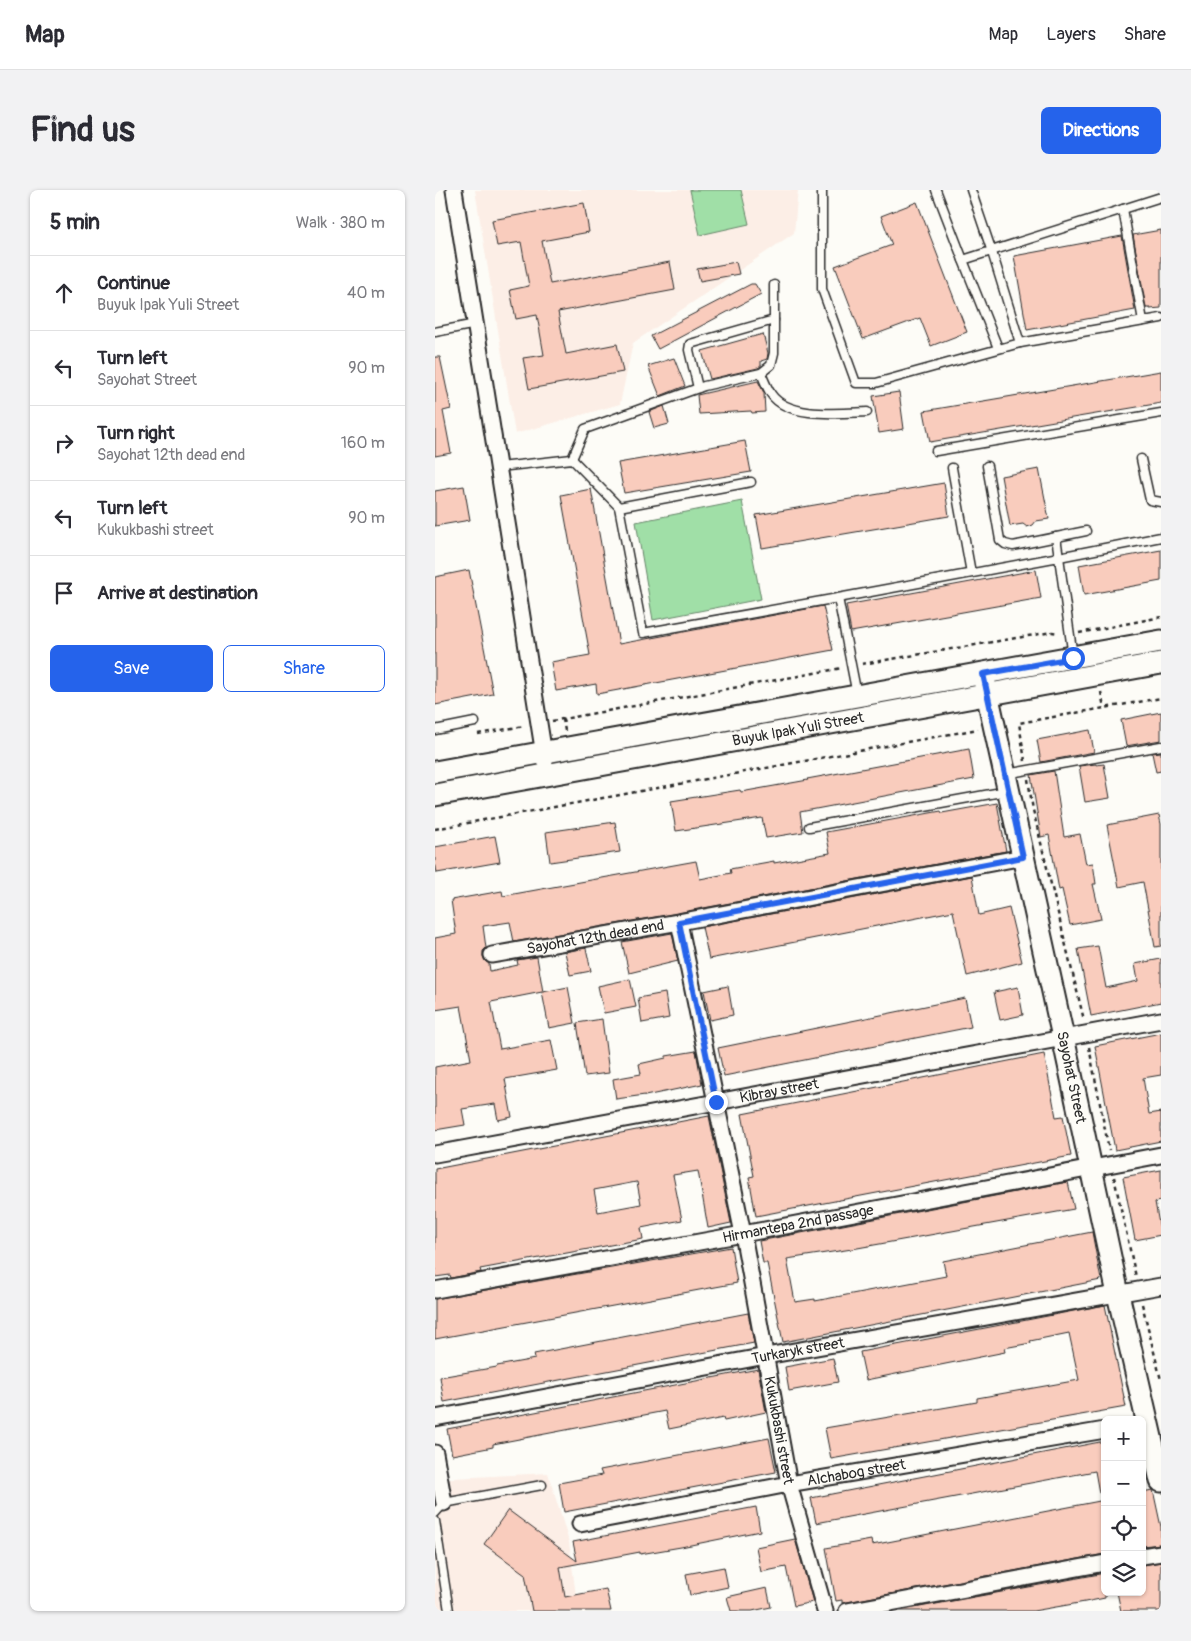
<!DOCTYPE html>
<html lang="en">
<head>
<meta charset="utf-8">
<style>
  :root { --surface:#fff; --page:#f2f2f3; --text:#2b2b33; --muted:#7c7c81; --line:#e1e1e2; --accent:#2563eb }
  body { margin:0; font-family:Pangolin,sans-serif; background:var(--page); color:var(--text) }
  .controls { position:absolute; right:15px; bottom:15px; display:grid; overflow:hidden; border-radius:8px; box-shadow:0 1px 4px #0004 }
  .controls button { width:45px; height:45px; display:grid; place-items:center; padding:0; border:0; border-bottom:1px solid var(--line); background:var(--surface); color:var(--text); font:25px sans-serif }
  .stop { position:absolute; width:15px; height:15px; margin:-11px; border:4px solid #2563eb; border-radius:50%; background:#fff }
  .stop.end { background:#2563eb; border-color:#fff; box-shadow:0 1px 5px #0008 }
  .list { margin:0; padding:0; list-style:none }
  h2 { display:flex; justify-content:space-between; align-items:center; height:65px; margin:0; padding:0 20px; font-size:21px }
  h2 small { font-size:16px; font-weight:400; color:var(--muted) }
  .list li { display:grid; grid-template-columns:32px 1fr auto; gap:15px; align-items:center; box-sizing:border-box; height:75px; padding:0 20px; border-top:1px solid var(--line) }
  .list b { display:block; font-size:19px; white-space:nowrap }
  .list p { margin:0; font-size:16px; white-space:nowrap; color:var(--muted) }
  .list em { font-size:16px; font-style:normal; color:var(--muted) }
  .actions { display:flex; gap:10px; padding:15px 20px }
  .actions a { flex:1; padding:11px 0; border:1px solid var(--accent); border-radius:8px; text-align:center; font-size:18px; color:var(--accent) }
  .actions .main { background:var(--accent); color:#fff }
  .icon { flex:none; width:28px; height:28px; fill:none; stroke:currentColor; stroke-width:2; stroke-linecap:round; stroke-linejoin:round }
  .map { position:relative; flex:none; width:726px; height:1421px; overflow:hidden; border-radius:8px }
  header { display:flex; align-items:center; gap:30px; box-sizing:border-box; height:70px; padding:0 25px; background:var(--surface); border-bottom:1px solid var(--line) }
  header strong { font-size:24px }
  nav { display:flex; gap:28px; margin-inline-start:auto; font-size:18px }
  .intro { display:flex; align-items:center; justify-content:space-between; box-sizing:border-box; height:120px; padding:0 30px }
  h1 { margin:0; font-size:35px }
  .button { padding:12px 22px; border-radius:8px; background:var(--accent); color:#fff; font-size:18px; font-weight:700 }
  main { display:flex; gap:30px; padding:0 30px }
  aside { flex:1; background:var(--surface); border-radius:8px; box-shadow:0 1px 4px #0004 }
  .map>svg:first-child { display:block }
</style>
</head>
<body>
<header>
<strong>Map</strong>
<nav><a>Map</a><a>Layers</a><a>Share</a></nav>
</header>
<div class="intro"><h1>Find us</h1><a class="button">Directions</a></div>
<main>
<aside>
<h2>5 min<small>Walk · 380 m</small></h2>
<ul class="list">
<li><svg class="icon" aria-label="ahead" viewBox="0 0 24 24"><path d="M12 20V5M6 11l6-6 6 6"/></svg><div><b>Continue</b><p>Buyuk Ipak Yuli Street</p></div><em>40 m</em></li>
<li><svg class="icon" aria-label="left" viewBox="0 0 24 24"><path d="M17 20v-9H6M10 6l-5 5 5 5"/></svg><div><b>Turn left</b><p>Sayohat Street</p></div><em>90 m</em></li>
<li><svg class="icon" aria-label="right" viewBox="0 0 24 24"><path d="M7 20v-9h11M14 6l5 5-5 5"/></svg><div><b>Turn right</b><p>Sayohat 12th dead end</p></div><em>160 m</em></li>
<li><svg class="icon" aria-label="left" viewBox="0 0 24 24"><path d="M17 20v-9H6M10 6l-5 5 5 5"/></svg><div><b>Turn left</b><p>Kukukbashi street</p></div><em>90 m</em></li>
<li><svg class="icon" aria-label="arrive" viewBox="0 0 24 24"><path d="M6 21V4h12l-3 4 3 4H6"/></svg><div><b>Arrive at destination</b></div></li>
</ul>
<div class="actions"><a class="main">Save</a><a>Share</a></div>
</aside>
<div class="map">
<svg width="726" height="1421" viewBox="0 0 726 1421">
  <rect width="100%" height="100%" fill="#fdfcf7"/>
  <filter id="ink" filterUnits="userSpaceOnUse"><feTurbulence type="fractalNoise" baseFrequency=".02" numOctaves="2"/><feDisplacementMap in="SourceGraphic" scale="10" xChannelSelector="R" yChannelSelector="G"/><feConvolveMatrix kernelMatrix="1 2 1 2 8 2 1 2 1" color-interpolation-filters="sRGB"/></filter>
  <g filter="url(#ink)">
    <g fill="#fceee6">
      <polygon points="40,0 363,0 359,43 198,153 185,214 80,244"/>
      <polygon points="113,1283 134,1352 143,1421 0,1421 0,1289"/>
    </g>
    <g fill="#a0dfa7" stroke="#668569">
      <polygon points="255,0 306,0 314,34 265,45"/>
      <polygon points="307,311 326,409 218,430 201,332"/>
    </g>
    <g fill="#f9ccbd" stroke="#2b2b2b" fill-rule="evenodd">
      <polygon points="482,12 532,142 496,156 485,128 428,149 400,76 457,55 446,26"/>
      <polygon points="149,13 154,42 107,51 115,94 235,72 240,100 123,122 131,164 182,154 188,182 94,199 88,168 109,165 102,125 81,129 75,100 94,96 86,52 62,56 57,30"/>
      <polygon points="726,40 726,118 715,119 715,118 711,118 698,45"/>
      <polygon points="687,46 700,120 592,140 579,66"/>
      <polygon points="301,72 304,84 265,91 262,79"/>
      <polygon points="316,94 320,94 326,104 223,159 216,146"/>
      <polygon points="328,144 333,163 332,169 326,171 326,176 323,178 275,189 267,161"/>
      <polygon points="0,167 5,167 16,219 8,221 16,263 0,266"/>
      <polygon points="239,168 250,196 225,206 213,176"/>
      <polygon points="726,181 726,213 495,252 489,221"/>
      <polygon points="323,191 329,203 330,222 317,223 316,221 264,224 262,205"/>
      <polygon points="464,202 469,239 444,243 438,206"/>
      <polygon points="229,216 234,234 219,238 214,222"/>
      <polygon points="310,251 316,282 189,303 183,273"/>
      <polygon points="604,279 614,329 601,331 598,335 592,337 588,334 575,336 566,286"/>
      <polygon points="509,293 514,326 327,358 321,325"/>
      <polygon points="29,296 35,330 0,336 0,301"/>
      <polygon points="156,299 184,454 388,416 398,460 162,504 161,494 121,501 116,472 155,465 126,305"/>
      <polygon points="726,360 726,391 649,405 644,375"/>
      <polygon points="34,380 58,504 0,515 0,387"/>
      <polygon points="601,380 606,408 416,442 411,415"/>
      <polygon points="726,522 726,550 691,556 686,530"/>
      <polygon points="655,540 659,562 606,572 602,550"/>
      <polygon points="534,559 539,589 365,622 368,642 331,648 327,628 241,641 236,611 305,600 306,602 373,590 372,589"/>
      <polygon points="726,562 726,581 721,582 717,563"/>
      <polygon points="661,574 661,575 669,574 675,608 650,612 644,576"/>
      <polygon points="619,581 629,647 645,644 651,674 658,673 661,694 658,694 666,729 635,735 627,699 624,700 614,645 606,647 596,585"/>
      <polygon points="562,613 571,661 242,723 79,752 75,732 48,736 51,758 48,761 48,766 50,771 54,774 55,781 83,775 82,770 102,767 108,802 133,797 140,833 114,838 107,802 56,812 65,859 116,850 122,880 70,889 77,927 63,930 60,914 27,919 30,935 0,940 0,877 36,870 26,816 0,820 0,748 21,744 16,710 67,701 68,706 261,671 265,689 296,683 295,679 339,671 339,673 395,663 391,642 506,621 507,623"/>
      <polygon points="724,625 726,634 726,756 720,757 708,692 684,697 672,635"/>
      <polygon points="180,632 185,662 115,672 111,642"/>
      <polygon points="60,646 65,672 2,683 0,671 0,657"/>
      <polygon points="537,686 544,725 574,718 587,772 532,786 518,721 274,769 267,737"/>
      <polygon points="237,743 243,771 194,783 187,752"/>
      <polygon points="663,756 671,798 703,791 700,774 726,769 726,812 656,826 643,759"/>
      <polygon points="151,758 156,781 135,785 130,762"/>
      <polygon points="195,789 201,817 169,823 163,796"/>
      <polygon points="293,796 298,825 275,830 269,801"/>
      <polygon points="583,797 588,825 565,830 559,802"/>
      <polygon points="230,803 234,828 207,833 203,808"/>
      <polygon points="530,808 536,837 289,886 283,858"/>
      <polygon points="167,829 174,883 150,886 142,833"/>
      <polygon points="726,843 726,885 708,888 714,924 726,922 726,951 680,960 660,856"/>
      <polygon points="261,861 267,894 210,906 210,905 181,909 178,889 206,884 204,874 231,868 231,866"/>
      <polygon points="609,864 621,927 628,926 636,966 321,1026 314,987 319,986 307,924"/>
      <path d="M274 926 296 1033 273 1038 263 981 238 985 247 1030 206 1038 208 1049 45 1079 46 1082 16 1088 15 1085 0 1087V979ZM201 992H202L206 1014 163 1022 159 1000Z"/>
      <polygon points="726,980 726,1011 720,1012 726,1045 700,1050 688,987"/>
      <polygon points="633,992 639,1019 417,1059 352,1069 360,1112 380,1109 380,1111 511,1086 508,1071 657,1042 666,1090 348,1152 332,1073 328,1073 324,1051"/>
      <polygon points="296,1057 302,1093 0,1149 0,1109"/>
      <polygon points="670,1115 691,1217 396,1269 390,1238 542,1212 542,1208 644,1190 634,1143 595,1151 596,1153 569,1158 570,1162 431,1190 425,1162"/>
      <polygon points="313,1123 319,1153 9,1212 5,1187 62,1177 62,1176 100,1169 99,1164"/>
      <polygon points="398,1168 403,1192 354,1201 350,1177"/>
      <polygon points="323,1179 331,1222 289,1231 288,1228 234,1239 230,1221 58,1254 58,1257 17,1265 12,1239"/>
      <polygon points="334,1248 341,1282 129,1322 124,1293 167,1285 165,1280"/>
      <polygon points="670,1251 670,1303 664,1303 660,1281 381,1333 376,1308"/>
      <polygon points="718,1300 726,1337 726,1354 707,1356 707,1302"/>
      <polygon points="670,1310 670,1364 407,1413 407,1410 401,1411 391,1358 436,1350 437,1355"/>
      <polygon points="321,1317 325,1341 246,1357 205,1364 205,1362 125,1377 130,1407 171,1399 176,1421 97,1421 90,1384 49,1354 73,1320 142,1371 138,1352"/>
      <polygon points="360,1349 378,1412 359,1416 351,1377 326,1382 321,1357"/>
      <polygon points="726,1372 726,1421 686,1421 682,1402 707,1402 707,1375"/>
      <polygon points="289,1377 293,1397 255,1405 251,1384"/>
      <polygon points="670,1383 670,1408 650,1412 598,1421 463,1421"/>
      <polygon points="332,1398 336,1417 317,1421 296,1421 292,1407"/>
    </g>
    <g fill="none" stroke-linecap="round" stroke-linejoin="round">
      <defs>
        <g id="lane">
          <polyline points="387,0 387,99 421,193 441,193 585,153 557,62 536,0"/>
          <polyline points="501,0 528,70 726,7"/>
          <polyline points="688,19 708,131"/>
          <polyline points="528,70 563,158"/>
          <polyline points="0,142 41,134"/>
          <polyline points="585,153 726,128"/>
          <path d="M326 183C329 190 332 198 336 204 353 229 405 223 432 222"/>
          <polyline points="263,198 254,160 255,154 339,130"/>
          <polyline points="501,261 726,223"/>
          <polyline points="137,269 150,239 269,196 326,183 336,175 339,163 339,95"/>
          <polyline points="706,269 715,310 726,312"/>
          <polyline points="552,276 565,350 570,354 578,356 651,341"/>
          <polyline points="64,277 137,269 184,317 208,443 403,408 422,505"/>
          <polyline points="517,278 536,383"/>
          <polyline points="184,317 316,292"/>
          <polyline points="621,347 624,367 726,347"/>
          <polyline points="403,408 624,367 638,467"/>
          <polyline points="0,540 40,532"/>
          <polyline points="571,584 726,556"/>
          <polyline points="374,637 572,601"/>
          <polyline points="0,1323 9,1313 107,1295"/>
          <polyline points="0,1331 14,1421"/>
        </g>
        <g id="street">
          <polyline points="19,0 110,571"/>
          <path id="s1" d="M244 732 308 1044 354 1294 390 1421"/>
          <path id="s2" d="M57 765 244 732 588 667"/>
          <path id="s3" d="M0 964 726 830"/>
          <path id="s4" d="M0 1100 308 1044 726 965"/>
          <path id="s5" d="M0 1228 331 1166 726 1096"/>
          <polyline points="0,1263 9,1313"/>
          <path id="s6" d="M145 1334 354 1294 670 1240"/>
          <polyline points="707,1366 726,1363"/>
          <polyline points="412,1421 670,1373"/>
        </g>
        <g id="secondary">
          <path id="s7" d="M548 485 628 847 683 1104 726 1291"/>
          <polyline points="0,582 726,451"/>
          <path id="s8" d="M0 605 726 473"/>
        </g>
      </defs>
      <use href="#lane" stroke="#2b2b2b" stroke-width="11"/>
      <use href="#street" stroke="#2b2b2b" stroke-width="19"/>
      <use href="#secondary" stroke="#2b2b2b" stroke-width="25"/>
      <g stroke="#2b2b2b" stroke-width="2.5" stroke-dasharray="4 4" stroke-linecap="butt">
        <polyline points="644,443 726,427"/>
        <polyline points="427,474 617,442 624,443"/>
        <polyline points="666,502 669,518"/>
        <polyline points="128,529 130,541"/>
        <polyline points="117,531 407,478"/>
        <polyline points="43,544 89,536"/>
        <polyline points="590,571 584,533 726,508"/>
        <polyline points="593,589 598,620 649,830"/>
        <polyline points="0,639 543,539"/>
        <polyline points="654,857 674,960"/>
        <polyline points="679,987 701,1087"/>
        <polyline points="707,1114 726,1190"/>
      </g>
      <use href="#lane" stroke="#fdfcf7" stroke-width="8"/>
      <use href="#street" stroke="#fdfcf7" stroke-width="15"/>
      <use href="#secondary" stroke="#fdfcf7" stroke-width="21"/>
    </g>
  </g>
  <g fill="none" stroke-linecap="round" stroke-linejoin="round" filter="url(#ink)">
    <polyline stroke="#2563eb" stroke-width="6" points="281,912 244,732 588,667 548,484 638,468"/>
  </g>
  <g text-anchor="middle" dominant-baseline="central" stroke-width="4" stroke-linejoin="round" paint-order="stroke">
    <g font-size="15" fill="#2b2b2b" stroke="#fdfcf7">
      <text stroke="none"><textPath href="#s8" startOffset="369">Buyuk Ipak Yuli Street</textPath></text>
      <text stroke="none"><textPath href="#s2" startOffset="105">Sayohat 12th dead end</textPath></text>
      <text stroke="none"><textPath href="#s7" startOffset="412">Sayohat Street</textPath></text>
      <text stroke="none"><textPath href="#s3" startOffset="350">Kibray street</textPath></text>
      <text stroke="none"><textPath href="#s4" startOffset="369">Hirmantepa 2nd passage</textPath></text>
      <text stroke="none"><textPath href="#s5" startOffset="369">Turkaryk street</textPath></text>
      <text stroke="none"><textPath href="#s1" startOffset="518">Kukukbashi street</textPath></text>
      <text stroke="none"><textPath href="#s6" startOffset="281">Alchabog street</textPath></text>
    </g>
  </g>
</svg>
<div class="controls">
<button>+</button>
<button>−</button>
<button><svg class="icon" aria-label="locate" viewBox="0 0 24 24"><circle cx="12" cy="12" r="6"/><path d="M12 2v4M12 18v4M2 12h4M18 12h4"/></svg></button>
<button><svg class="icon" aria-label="layers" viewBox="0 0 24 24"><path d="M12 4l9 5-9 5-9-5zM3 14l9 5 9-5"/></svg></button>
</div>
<div class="stop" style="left:638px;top:468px"></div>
<div class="stop end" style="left:281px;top:912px"></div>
</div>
</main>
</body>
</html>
